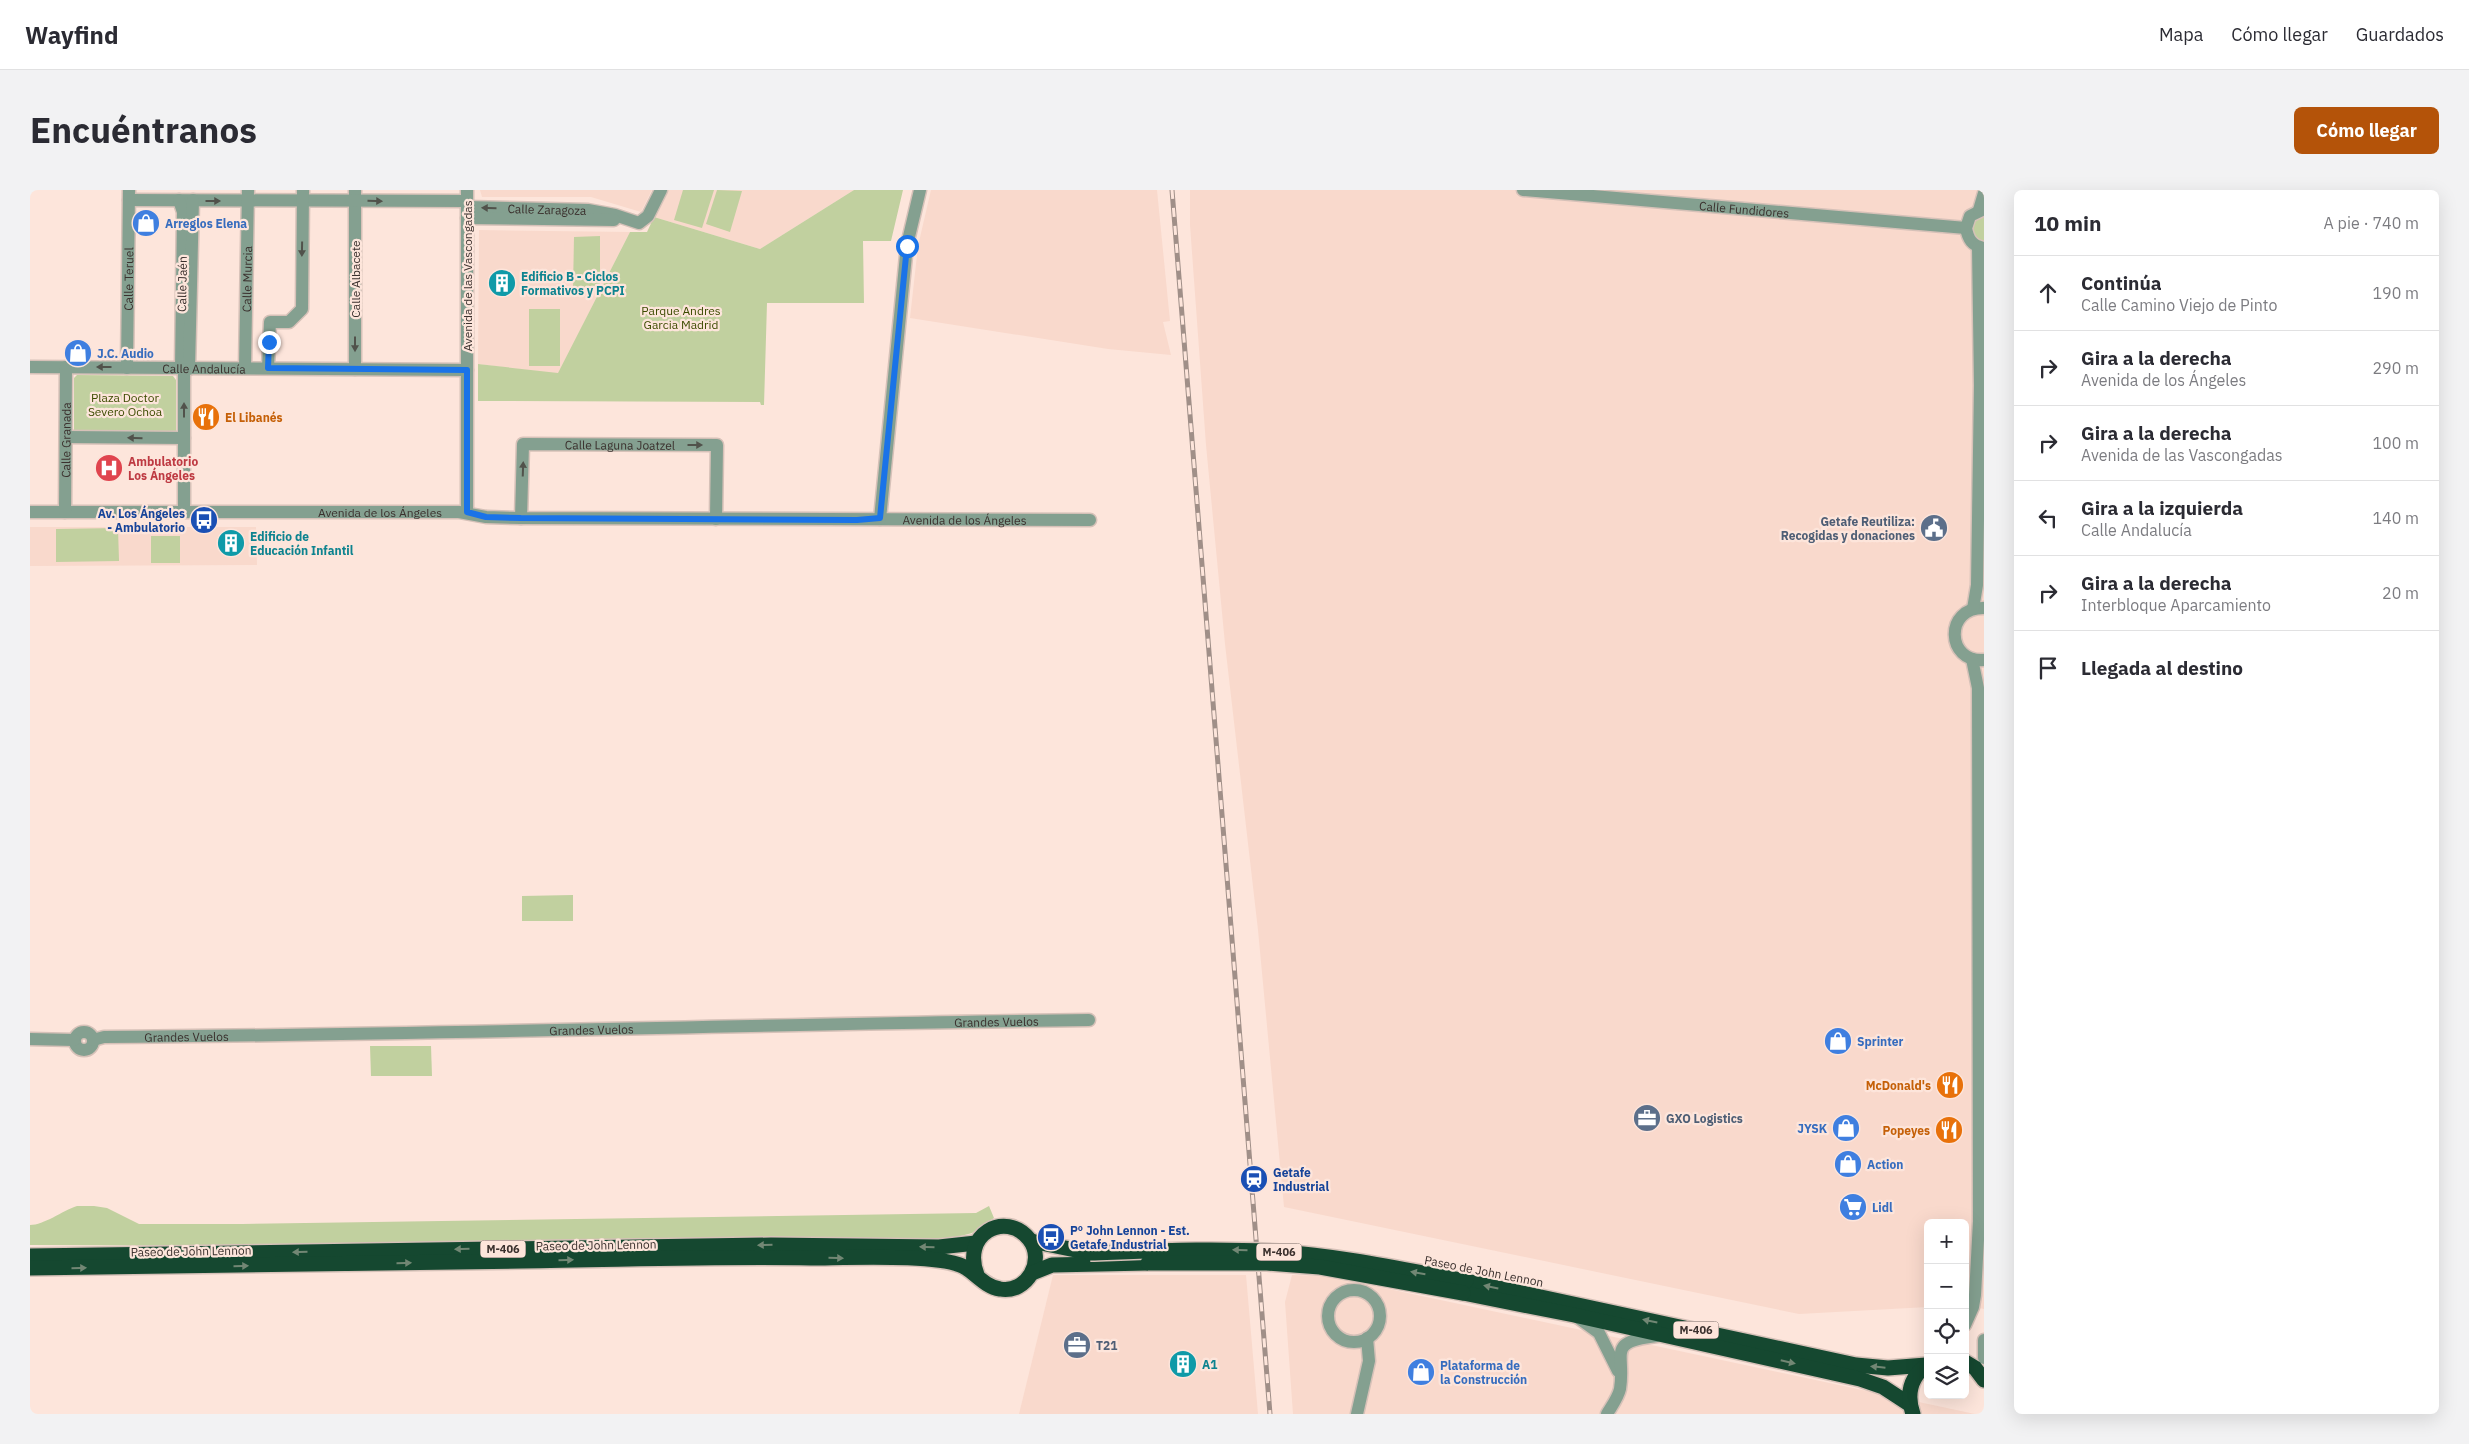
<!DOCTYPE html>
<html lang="es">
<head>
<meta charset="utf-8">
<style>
  :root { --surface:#fff; --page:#f2f2f3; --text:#2b2b33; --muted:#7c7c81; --line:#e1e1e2; --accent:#b45309 }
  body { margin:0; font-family:"IBM Plex Sans",sans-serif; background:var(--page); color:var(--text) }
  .controls { position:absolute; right:15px; bottom:15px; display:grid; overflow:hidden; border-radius:8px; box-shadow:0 5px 20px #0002 }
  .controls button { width:45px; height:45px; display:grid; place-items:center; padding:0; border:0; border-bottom:1px solid var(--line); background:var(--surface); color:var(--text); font:25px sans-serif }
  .stop { position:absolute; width:15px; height:15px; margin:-11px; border:4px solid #1a73e8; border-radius:50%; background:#fff }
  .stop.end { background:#1a73e8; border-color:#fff; box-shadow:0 1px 5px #0008 }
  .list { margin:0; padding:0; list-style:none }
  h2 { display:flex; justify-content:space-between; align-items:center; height:65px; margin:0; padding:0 20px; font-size:21px }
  h2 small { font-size:16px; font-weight:400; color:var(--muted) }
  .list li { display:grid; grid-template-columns:32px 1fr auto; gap:15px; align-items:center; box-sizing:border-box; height:75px; padding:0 20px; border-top:1px solid var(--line) }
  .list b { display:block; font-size:19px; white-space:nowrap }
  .list p { margin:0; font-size:16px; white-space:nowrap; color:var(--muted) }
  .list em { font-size:16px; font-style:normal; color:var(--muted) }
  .icon { flex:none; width:28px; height:28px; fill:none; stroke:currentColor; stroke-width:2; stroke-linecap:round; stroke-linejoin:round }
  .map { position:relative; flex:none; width:1954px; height:1224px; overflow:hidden; border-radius:8px }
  header { display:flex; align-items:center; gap:30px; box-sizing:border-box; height:70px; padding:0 25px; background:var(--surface); border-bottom:1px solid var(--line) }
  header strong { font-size:24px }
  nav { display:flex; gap:28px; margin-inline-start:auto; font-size:18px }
  .intro { display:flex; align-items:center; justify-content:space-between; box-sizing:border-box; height:120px; padding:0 30px }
  h1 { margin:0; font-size:35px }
  .button { padding:12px 22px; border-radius:8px; background:var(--accent); color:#fff; font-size:18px; font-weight:700 }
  main { display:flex; gap:30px; padding:0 30px }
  aside { flex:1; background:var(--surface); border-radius:8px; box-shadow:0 5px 20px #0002 }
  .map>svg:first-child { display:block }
</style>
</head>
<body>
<header>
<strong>Wayfind</strong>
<nav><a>Mapa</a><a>Cómo llegar</a><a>Guardados</a></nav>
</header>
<div class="intro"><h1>Encuéntranos</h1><a class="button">Cómo llegar</a></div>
<main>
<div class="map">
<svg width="1954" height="1224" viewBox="0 0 1954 1224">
  <rect width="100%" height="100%" fill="#fde5db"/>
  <g fill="#f9d9cc">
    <polygon points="450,0 622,0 611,22 561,7 452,7"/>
    <polygon points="638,0 824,0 730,59 624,27"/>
    <polygon points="901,0 1127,0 1140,131 1133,132 1141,165 1078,159 880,128 888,56"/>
    <polygon points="1160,0 1954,0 1954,1119 1935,1115 1935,1033 1898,1033 1898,1117 1769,1124 1254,1017 1228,740 1195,454 1176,255 1160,35"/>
    <polygon points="449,40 600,42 528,184 448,174"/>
    <polygon points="0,337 226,337 227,375 0,376"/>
    <polygon points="1023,1085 1216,1085 1228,1224 989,1224"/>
    <polygon points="1262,1085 1298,1086 1945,1224 1263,1224 1255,1112"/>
  </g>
  <g fill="#c1d09f">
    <polygon points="653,0 684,0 672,38 644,30"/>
    <polygon points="687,0 712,1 700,42 676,34"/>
    <polygon points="824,0 873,0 861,51 833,51 834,113 737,113 734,215 731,215 730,212 448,211 448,174 528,183 600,42 617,42 624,27 730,59"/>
    <path d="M1954 26V51C1939 48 1939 29 1954 26Z"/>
    <polygon points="570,46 570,99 543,99 544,47"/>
    <rect x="499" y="119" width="31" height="57"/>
    <polygon points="47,185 143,186 146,190 146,241 44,243 44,188"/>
    <polygon points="88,338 89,371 26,372 26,339"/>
    <rect x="121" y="346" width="29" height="27"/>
    <polygon points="543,705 543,731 492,731 492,706"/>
    <polygon points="340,856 401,856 402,886 341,886"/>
    <path d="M47 1016H64L77 1018 109 1034H212L946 1023 959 1016 964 1028 942 1043 912 1051 270 1056 0 1055V1035C14 1035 32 1021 47 1016Z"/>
  </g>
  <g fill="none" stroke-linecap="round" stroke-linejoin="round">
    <defs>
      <g id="minor">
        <polyline points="325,0 325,179"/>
        <path id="s1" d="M1493 0 1936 38"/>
        <polyline points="99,10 437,11"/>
        <polyline points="149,10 153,22 151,179"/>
        <path id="s2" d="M437 17 558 20 585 25 609 33 618 26 631 0"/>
        <path d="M1954 19 1940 26 1936 38C1938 49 1942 56 1954 58"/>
        <polyline points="1949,20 1954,3"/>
        <polyline points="437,28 584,30"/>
        <path id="s3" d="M0 177 437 180"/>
        <path id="s4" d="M97 178 99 0"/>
        <path id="s5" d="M215 178 218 0"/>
        <polyline points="238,178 240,132 259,132 272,119 273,0"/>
        <polyline points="159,179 163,10"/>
        <polyline points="36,247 154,248"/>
        <polyline points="154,321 154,179"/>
        <path id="s6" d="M0 322H429L456 327 491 328 1060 330"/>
        <path id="s7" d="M35 322 36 177"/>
        <polyline points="437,322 437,0"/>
        <path id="s8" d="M491 328 493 254 687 255 686 329"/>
        <polyline points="850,329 877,55 890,0"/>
        <path d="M1954 418C1914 417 1916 473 1954 470"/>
        <polyline points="1943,419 1947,395 1950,195 1948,57"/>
        <circle cx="54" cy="851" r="9"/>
        <polyline points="0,849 44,850"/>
        <path id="s9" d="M63 850 74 847C402 845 730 834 1059 830"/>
        <circle cx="1324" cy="1126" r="26"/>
        <polyline points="1547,1127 1569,1143 1588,1181"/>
        <polyline points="1935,1135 1943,1117 1945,1105 1949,1031 1948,498 1942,469"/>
        <polyline points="1954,1150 1954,1168"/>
        <polyline points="1327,1224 1339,1171 1337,1148"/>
        <path d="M1577 1224C1581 1217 1588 1208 1590 1199 1596 1163 1575 1152 1627 1146"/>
      </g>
      <g id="highway">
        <polyline points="1001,1051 1060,1063"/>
        <polyline points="0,1066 741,1055 909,1057 946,1053"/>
        <path d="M0 1078C164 1076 328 1074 492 1071 588 1070 685 1066 781 1068 813 1068 914 1063 936 1078 947 1085 956 1097 970 1099 997 1104 1016 1070 999 1049 976 1020 929 1044 948 1087"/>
        <polyline points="1002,1083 1022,1075 1118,1073"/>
        <polyline points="1436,1091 1826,1175 1858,1178 1896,1175"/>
        <polyline points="1433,1103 1544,1125 1830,1189 1853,1197 1879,1214"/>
        <polyline points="1935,1172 1945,1178 1954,1190"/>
        <path d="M1883 1224C1876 1204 1880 1187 1898 1174"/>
      </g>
    </defs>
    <use href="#minor" stroke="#d6c1b8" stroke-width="15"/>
    <use href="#highway" stroke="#d6c1b8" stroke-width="18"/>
    <use href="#minor" stroke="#84a090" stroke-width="12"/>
    <use href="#highway" stroke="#154830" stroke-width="15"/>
    <defs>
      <polyline id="rail" points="1142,0 1240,1224"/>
    </defs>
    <use href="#rail" stroke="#a08f88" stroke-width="5"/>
    <use href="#rail" stroke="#fde5db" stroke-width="3" stroke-dasharray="9" stroke-linecap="butt"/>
    <defs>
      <g id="highway-bridge">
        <path d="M1060 1063C1123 1061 1186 1058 1249 1062 1312 1066 1375 1080 1436 1091"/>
        <polyline points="1118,1073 1237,1073 1290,1077 1433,1103"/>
      </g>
    </defs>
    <use href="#highway-bridge" stroke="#d6c1b8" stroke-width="18" stroke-linecap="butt"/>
    <use href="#highway-bridge" stroke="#154830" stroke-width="15"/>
  </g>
  <defs><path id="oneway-solid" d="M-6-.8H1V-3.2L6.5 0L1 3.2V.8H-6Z" transform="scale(1.25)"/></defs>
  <g fill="#51524b">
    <use href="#oneway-solid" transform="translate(183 11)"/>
    <use href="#oneway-solid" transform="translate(345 11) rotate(1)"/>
    <use href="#oneway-solid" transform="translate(459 18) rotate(-179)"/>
    <use href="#oneway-solid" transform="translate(272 59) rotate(91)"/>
    <use href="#oneway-solid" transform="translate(325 154) rotate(90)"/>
    <use href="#oneway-solid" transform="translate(74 177) rotate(-180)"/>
    <use href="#oneway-solid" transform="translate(154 220) rotate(-90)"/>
    <use href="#oneway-solid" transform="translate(105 248) rotate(-179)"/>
    <use href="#oneway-solid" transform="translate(665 255)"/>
    <use href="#oneway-solid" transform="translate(493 279) rotate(-88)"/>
  </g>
  <g fill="#728774">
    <use href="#oneway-solid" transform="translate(735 1055) rotate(179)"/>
    <use href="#oneway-solid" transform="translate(897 1057) rotate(-179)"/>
    <use href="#oneway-solid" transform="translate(432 1059) rotate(179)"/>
    <use href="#oneway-solid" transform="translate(1210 1060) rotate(-179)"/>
    <use href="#oneway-solid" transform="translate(270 1062) rotate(179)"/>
    <use href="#oneway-solid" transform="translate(806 1068) rotate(1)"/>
    <use href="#oneway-solid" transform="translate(536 1070) rotate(-1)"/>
    <use href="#oneway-solid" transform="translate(374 1073) rotate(-1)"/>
    <use href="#oneway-solid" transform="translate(211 1076) rotate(-1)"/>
    <use href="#oneway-solid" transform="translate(49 1078) rotate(-1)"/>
    <use href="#oneway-solid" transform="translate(1388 1083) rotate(-170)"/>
    <use href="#oneway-solid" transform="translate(1461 1097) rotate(-168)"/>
    <use href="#oneway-solid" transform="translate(1620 1131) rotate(-168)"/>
    <use href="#oneway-solid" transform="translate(1758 1172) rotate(13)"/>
    <use href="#oneway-solid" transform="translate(1848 1177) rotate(-174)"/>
  </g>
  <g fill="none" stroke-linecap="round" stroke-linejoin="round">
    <polyline stroke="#1a73e8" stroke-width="6" points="239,152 238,178 437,180 437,322 456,327 491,328 827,330 850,328 877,56"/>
  </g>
  <defs>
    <symbol id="shop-disc" viewBox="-11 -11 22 22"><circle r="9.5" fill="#3f7fe0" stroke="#fde5db"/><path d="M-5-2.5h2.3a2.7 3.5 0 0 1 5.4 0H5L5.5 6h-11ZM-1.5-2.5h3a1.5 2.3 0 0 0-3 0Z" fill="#fff"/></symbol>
    <symbol id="building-disc" viewBox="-11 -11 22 22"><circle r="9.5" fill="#0f9aa8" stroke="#fde5db"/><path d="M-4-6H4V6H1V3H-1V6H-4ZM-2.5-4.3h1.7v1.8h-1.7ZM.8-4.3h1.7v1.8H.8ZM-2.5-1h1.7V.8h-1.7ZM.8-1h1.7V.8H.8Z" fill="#fff"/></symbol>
    <symbol id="restaurant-disc" viewBox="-11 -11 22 22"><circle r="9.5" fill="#e8710a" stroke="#fde5db"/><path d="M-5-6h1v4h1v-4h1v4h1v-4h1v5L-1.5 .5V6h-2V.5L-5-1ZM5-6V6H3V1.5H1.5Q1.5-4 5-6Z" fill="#fff"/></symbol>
    <symbol id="hospital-disc" viewBox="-11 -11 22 22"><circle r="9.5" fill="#e0444e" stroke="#fde5db"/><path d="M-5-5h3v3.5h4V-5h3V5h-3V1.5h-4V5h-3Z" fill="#fff"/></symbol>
    <symbol id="bus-disc" viewBox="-11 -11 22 22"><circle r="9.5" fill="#1a4fb4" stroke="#fde5db"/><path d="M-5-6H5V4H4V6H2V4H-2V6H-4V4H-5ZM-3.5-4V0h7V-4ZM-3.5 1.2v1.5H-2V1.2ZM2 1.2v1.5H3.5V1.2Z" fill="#fff"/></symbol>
    <symbol id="civic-disc" viewBox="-11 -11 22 22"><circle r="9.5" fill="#5c6f8a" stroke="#fde5db"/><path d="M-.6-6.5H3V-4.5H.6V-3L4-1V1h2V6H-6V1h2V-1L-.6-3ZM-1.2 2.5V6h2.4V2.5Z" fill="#fff"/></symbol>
    <symbol id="office-disc" viewBox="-11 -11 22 22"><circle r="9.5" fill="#5c6f8a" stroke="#fde5db"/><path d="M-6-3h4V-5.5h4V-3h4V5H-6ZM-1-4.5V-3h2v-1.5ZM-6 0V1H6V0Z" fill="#fff"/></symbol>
    <symbol id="station-disc" viewBox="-11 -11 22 22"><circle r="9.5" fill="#1a4fb4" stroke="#fde5db"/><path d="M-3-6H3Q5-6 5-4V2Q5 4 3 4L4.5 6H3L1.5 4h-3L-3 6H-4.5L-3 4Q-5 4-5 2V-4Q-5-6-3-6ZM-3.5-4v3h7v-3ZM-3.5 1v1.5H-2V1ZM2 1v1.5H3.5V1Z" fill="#fff"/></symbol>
    <symbol id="supermarket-disc" viewBox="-11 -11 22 22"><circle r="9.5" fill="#3f7fe0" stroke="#fde5db"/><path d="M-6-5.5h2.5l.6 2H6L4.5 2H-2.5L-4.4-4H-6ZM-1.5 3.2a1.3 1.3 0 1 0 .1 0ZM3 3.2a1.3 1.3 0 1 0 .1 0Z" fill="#fff"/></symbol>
  </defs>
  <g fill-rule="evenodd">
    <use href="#shop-disc" x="100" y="17" width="32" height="32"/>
    <use href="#building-disc" x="456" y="77" width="32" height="32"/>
    <use href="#shop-disc" x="32" y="147" width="32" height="32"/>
    <use href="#restaurant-disc" x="160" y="211" width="32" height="32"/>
    <use href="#hospital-disc" x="63" y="262" width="32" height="32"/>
    <use href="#bus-disc" x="158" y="314" width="32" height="32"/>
    <use href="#civic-disc" x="1888" y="322" width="32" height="32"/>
    <use href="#building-disc" x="185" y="337" width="32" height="32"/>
    <use href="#shop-disc" x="1792" y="835" width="32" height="32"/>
    <use href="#restaurant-disc" x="1904" y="879" width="32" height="32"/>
    <use href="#office-disc" x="1601" y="912" width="32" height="32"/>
    <use href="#shop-disc" x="1800" y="922" width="32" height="32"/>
    <use href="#restaurant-disc" x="1903" y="924" width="32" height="32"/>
    <use href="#shop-disc" x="1802" y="958" width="32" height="32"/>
    <use href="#station-disc" x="1208" y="973" width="32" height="32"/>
    <use href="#supermarket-disc" x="1807" y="1001" width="32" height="32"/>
    <use href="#bus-disc" x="1005" y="1031" width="32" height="32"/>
    <use href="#office-disc" x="1031" y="1139" width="32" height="32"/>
    <use href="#building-disc" x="1137" y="1158" width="32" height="32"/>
    <use href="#shop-disc" x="1375" y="1166" width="32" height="32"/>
  </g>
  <g text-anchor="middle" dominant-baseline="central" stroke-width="4.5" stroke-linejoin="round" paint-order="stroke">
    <g fill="#fde5db" stroke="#756762" stroke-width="1">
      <rect x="450.5" y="1050.5" width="45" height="17" rx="4"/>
      <rect x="1226.5" y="1053.5" width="45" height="17" rx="4"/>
      <rect x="1643.5" y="1131.5" width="45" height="17" rx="4"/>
    </g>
    <g font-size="11" font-weight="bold" fill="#3b312e">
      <text x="473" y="1059">M-406</text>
      <text x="1249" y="1062">M-406</text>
      <text x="1666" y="1140">M-406</text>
    </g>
    <g font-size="12" fill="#3b312e" stroke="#fde5db">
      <text stroke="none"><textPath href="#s2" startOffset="80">Calle Zaragoza</textPath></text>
      <text stroke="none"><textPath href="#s1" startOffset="222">Calle Fundidores</textPath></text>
      <text transform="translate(437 86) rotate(-90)">Avenida de las Vascongadas</text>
      <text stroke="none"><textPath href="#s4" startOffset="89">Calle Teruel</textPath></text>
      <text stroke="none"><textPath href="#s5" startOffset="89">Calle Murcia</textPath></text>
      <text transform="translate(325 89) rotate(-90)">Calle Albacete</text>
      <text transform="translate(152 94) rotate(-89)">Calle Jaén</text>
      <text stroke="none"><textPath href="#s3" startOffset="174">Calle Andalucía</textPath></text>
      <text stroke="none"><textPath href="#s7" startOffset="72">Calle Granada</textPath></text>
      <text stroke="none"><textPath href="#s8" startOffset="171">Calle Laguna Joatzel</textPath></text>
      <text stroke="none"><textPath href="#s6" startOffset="350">Avenida de los Ángeles</textPath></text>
      <text stroke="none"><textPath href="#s6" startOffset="935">Avenida de los Ángeles</textPath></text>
      <text stroke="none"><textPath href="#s9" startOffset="904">Grandes Vuelos</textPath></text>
      <text stroke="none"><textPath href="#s9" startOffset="499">Grandes Vuelos</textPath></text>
      <text stroke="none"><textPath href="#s9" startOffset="94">Grandes Vuelos</textPath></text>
      <text transform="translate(566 1055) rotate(-1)">Paseo de John Lennon</text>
      <text transform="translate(161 1061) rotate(-1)">Paseo de John Lennon</text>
      <text transform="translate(1454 1081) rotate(11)">Paseo de John Lennon</text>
    </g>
    <g font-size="12" font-weight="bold" fill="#366cbe" stroke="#fde5db" text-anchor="start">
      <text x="135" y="33">Arreglos Elena</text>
      <text x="67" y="163">J.C. Audio</text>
      <text x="1827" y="851">Sprinter</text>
      <text x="1797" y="938" text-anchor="end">JYSK</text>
      <text x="1837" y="974">Action</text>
      <text x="1842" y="1017">Lidl</text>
      <text x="1410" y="1175">Plataforma de<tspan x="1410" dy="14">la Construcción</tspan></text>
    </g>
    <g font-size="12" font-weight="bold" fill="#0d838f" stroke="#fde5db" text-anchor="start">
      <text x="491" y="86">Edificio B - Ciclos<tspan x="491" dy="14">Formativos y PCPI</tspan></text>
      <text x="220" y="346">Edificio de<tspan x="220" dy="14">Educación Infantil</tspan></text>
      <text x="1172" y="1174">A1</text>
    </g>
    <g font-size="12" fill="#3c4b00" stroke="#fde5db">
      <text x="651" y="120">Parque Andres<tspan x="651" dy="14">Garcia Madrid</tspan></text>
      <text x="95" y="207">Plaza Doctor<tspan x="95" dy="14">Severo Ochoa</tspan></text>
    </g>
    <g font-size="12" font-weight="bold" fill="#c56008" stroke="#fde5db" text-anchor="end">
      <text x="195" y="227" text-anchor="start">El Libanés</text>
      <text x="1901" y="895">McDonald's</text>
      <text x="1900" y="940">Popeyes</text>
    </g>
    <g font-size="12" font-weight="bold" fill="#be3a42" stroke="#fde5db" text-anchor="start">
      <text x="98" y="271">Ambulatorio<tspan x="98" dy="14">Los Ángeles</tspan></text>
    </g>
    <g font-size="12" font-weight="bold" fill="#164399" stroke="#fde5db" text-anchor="start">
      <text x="155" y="323" text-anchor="end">Av. Los Ángeles<tspan x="155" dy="14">- Ambulatorio</tspan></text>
      <text x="1243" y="982">Getafe<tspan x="1243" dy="14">Industrial</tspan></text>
      <text x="1040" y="1040">Pº John Lennon - Est.<tspan x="1040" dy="14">Getafe Industrial</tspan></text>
    </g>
    <g font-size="12" font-weight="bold" fill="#4e5e75" stroke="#fde5db" text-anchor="start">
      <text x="1885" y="331" text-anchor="end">Getafe Reutiliza:<tspan x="1885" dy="14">Recogidas y donaciones</tspan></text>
      <text x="1636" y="928">GXO Logistics</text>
      <text x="1066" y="1155">T21</text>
    </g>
  </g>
</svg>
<div class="controls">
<button>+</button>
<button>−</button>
<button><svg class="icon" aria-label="locate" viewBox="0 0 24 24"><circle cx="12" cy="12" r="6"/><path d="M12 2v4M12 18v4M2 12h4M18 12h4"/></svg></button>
<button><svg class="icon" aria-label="layers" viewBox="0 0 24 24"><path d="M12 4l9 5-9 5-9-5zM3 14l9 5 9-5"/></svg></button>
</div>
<div class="stop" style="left:877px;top:56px"></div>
<div class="stop end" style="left:239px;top:152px"></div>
</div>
<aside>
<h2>10 min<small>A pie · 740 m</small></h2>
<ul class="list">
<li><svg class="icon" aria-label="ahead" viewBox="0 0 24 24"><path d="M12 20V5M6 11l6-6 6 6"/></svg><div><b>Continúa</b><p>Calle Camino Viejo de Pinto</p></div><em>190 m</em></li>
<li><svg class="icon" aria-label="right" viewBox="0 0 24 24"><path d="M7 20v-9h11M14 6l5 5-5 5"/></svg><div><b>Gira a la derecha</b><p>Avenida de los Ángeles</p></div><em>290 m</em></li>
<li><svg class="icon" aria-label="right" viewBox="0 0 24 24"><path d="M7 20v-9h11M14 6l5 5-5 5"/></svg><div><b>Gira a la derecha</b><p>Avenida de las Vascongadas</p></div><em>100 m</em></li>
<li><svg class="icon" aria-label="left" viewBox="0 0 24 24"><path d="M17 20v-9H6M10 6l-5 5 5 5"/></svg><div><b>Gira a la izquierda</b><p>Calle Andalucía</p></div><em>140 m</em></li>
<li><svg class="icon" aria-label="right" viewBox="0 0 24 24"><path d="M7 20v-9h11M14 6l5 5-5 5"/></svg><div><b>Gira a la derecha</b><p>Interbloque Aparcamiento</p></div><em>20 m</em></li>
<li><svg class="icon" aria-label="arrive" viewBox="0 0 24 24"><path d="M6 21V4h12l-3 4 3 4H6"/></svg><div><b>Llegada al destino</b></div></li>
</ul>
</aside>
</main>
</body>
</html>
